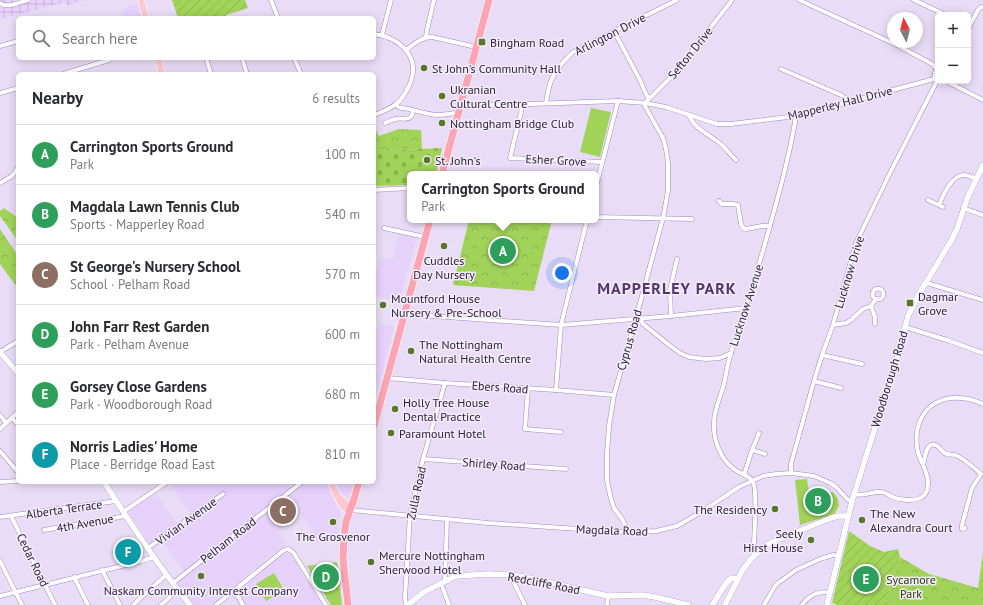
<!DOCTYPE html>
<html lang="en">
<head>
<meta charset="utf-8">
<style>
  :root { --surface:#fff; --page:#f2f2f3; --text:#2b2b33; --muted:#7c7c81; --line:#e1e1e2; --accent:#1a73e8 }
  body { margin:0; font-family:"PT Sans",sans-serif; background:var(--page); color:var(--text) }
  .controls { position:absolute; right:12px; top:12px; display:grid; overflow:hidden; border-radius:6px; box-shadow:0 2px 10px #0003 }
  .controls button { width:36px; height:36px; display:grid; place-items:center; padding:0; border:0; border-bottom:1px solid var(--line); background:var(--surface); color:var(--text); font:20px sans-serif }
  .compass { position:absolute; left:887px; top:12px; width:36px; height:36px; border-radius:50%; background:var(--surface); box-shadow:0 2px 10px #0003; rotate:353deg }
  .you { position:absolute; left:562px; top:273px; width:14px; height:14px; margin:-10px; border:3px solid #fff; border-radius:50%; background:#1a73e8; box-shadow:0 0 0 6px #1a73e833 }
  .badge { display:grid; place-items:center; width:26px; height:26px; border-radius:50%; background:var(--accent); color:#fff; font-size:13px; font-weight:700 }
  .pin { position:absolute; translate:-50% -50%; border:2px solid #fff; box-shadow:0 1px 4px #0006 }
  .popup { position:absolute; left:407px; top:171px; width:192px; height:52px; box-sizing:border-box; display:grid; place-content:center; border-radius:6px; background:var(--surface); filter:drop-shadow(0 1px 3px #0005); font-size:13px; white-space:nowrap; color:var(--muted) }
  .popup b { font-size:15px; color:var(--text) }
  .popup::after { content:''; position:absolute; left:50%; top:100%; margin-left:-8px; border:8px solid transparent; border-top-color:var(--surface) }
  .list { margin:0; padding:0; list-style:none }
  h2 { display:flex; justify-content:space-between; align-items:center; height:52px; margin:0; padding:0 16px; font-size:17px }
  h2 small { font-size:13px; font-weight:400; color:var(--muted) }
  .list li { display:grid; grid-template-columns:26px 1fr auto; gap:12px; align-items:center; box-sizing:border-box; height:60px; padding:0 16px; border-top:1px solid var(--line) }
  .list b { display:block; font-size:15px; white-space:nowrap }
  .list p { margin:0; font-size:13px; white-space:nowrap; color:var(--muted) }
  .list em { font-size:13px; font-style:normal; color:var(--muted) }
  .icon { flex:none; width:22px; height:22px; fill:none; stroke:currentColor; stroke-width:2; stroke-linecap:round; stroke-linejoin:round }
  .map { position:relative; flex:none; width:983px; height:605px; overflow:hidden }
  .search { position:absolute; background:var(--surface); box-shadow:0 2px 10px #0003; left:16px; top:16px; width:360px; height:44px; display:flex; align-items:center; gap:10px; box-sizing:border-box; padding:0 14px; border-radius:6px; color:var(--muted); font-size:15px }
  .panel { position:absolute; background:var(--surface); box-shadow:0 2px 10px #0003; left:16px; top:72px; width:360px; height:412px; border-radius:6px }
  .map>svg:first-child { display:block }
</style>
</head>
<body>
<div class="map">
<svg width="983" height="605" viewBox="0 0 983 605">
  <defs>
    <pattern id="industrial-grid" width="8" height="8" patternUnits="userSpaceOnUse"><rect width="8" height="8" fill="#e6d1fb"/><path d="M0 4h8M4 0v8" fill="none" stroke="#c6b3d8"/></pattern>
    <pattern id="forest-crowns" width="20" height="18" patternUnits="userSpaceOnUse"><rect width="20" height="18" fill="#a1d359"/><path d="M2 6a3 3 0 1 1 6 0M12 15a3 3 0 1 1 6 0" fill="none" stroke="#8bb54e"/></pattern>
    <pattern id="cemetery-stones" width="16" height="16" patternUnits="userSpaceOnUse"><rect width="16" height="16" fill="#a1d359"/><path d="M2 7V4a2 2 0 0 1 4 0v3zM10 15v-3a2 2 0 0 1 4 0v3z" fill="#8bb54e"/></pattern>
    <pattern id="garden-furrows" width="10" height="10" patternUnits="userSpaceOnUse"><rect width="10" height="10" fill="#a1d359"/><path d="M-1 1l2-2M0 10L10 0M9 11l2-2" fill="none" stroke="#8bb54e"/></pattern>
  </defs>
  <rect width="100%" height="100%" fill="#e9dcf6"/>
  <g fill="#e6d1fb">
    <polygon points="137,4 141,18 126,18 123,9"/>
    <polygon points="399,234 417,237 399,302 374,295 374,281 380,258 393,259"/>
    <polygon points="379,323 394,327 374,404 374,339"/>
    <polygon points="171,482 325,482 341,515 339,519 338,539 316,542 309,533 312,530 300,514 279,531 285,544 245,577 249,581 285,553 291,554 323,605 238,605 231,595 219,605 194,605 186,597 175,580 184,572 163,542 153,549 128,512 156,493 177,524 191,514 170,483"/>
    <polygon points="336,482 354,482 349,498 342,495"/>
  </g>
  <polygon fill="url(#industrial-grid)" points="0,0 85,0 68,5 65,2 0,19"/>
  <g fill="#a1d359">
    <polygon points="591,108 611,112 600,157 580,152"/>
    <polygon points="807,479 809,495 833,492 838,499 839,506 834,514 800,525 795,480"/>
    <polygon points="274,573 284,590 266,601 256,584"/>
  </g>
  <g fill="url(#forest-crowns)">
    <polygon points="374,126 379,136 399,129 421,130 422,149 374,151"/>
    <polygon points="4,208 18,218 18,241 0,216 0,211"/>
    <polygon points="469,220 552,220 534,291 453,285"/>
    <polygon points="0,229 18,256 17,287 0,264"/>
    <polygon points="983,553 983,605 896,605 886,600 900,557 929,574 978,588"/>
    <polygon points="337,562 342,605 331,605 307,566"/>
  </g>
  <polygon fill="url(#cemetery-stones)" points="442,148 436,174 410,174 410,185 374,186 374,151"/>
  <g fill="url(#garden-furrows)">
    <polygon points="172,0 245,0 248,8 226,15 226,18 178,18"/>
    <polygon points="849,531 870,546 884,552 898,549 900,557 886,600 896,605 838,605 832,603"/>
  </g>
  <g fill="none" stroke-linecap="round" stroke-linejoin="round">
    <defs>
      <g id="street">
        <polyline points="271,0 278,18"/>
        <polyline points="799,0 897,45 932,64 937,69"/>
        <polyline points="914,0 946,15"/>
        <path d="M0 3C7 9 20 2 28 0"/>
        <polyline points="968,29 978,10 981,7 983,7"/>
        <polyline points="614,31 641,82 645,92 649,99"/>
        <path d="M374 34C401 38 422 58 409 86 406 92 402 100 396 104 390 109 382 112 374 115"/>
        <polyline points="382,35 391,0"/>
        <polyline points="426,37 427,30 434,0"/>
        <polyline points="0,46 18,41"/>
        <path d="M406 50C414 44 422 37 432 37L476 47"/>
        <polyline points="206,58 211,74"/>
        <polyline points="242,58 247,74"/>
        <polyline points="294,58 301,74"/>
        <polyline points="781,69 841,95 845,98 846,102"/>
        <polyline points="938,69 935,73 934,79 937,81 941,81"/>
        <polyline points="63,74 109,60 110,58"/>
        <polyline points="946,81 983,100"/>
        <polyline points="0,93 18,88"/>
        <path d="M546 103C547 97 548 90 550 84 554 71 564 61 573 52L677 0"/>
        <path d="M396 104 398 107 402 108C414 109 426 115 438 115 445 115 451 113 458 113"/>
        <polyline points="461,104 499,105 618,101 645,103 666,107 717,124 731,124 796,116 934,79"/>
        <polyline points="523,104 510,158 602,162"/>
        <path d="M689 115C694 129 710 135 721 144 726 149 731 155 736 160"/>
        <path d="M385 123C388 122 391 120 395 119 404 117 412 123 413 110"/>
        <polyline points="0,183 12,176 18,168"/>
        <polyline points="596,187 618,101"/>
        <polyline points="374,190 410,188"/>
        <polyline points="928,200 943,207"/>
        <polyline points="719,201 722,204 733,204 738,205 741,224 743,228 746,229 762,226 770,226"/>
        <path d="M939 205C943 195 952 175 964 175 968 175 972 177 976 179"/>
        <polyline points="963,208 983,215"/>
        <polyline points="596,217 692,219"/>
        <polyline points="384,228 425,237"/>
        <polyline points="927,283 983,300"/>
        <circle cx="878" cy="294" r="5.5"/>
        <polyline points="871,306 875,317 875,324"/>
        <polyline points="404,314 561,325 671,316 746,308"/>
        <polyline points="671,316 670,290 677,259"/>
        <polyline points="640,318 643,324 669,345 680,353 689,357 706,359 720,358 731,353"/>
        <polyline points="833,325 846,323 851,320 863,309 871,306 876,299"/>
        <polyline points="905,327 947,340 983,353"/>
        <polyline points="0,352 18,341"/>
        <polyline points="822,355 862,364"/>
        <polyline points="387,378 445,383 556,390 614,395"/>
        <polyline points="814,381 841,388"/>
        <polyline points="528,388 525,429 561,432"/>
        <polyline points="556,390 561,325 587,220"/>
        <polyline points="0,415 6,423"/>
        <polyline points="12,418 18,425"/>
        <polyline points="0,429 18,412"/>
        <polyline points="752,450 765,454"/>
        <polyline points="0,451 18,472"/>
        <polyline points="423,459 566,469"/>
        <path d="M923 465C925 459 925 448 931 445 938 442 941 452 946 454 949 455 952 454 955 455 965 459 973 467 981 474L972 488 962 525V529L965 528"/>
        <polyline points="791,473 791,464 814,381 822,355 833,325 856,243 890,173 937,81"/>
        <polyline points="744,475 752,450 759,433"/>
        <polyline points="0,482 18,481"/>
        <path d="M854 494C864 497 872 491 881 492 885 492 886 494 889 495 896 500 914 502 922 497 926 495 928 489 928 484 929 471 918 460 917 447 912 405 948 387 983 404"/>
        <polyline points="350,510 488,523 624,532 656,531 677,526 701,512 739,487 752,481 763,476 776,474 791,473 814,476 830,483 836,487 848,500 852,501"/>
        <polyline points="123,512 167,482"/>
        <polyline points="11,516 55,605"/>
        <polyline points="0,517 116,501"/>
        <polyline points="44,530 126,516"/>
        <polyline points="624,532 625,525 622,519 614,508 610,495 607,480 607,454 609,426 614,395 636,318 663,218 668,191 668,163 666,149 663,138 645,106 645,103 676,72 732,0"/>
        <polyline points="148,548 223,494"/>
        <path d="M759 551 754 546C754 533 758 491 753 482 750 475 740 474 734 469 720 459 713 439 714 423 714 411 719 400 723 388 726 377 727 364 731 353 735 338 740 324 745 310 756 277 765 244 774 211 783 179 791 148 796 116"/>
        <polyline points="0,561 22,605"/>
        <polyline points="102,570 120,605"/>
        <polyline points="512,575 512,579 525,605"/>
        <polyline points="74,577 88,605"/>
        <polyline points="445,581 447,519"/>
        <polyline points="173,583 302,482"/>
        <polyline points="441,583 449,605"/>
        <polyline points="234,591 239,598 243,605"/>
        <polyline points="0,596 142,561 154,557"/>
        <polyline points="133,605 167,574"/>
        <polyline points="161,605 178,590"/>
        <polyline points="216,605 284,550 288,549 293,552 326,605"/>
        <polyline points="406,605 405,598 410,515 423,459 445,383"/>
        <polyline points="607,605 608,596"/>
        <polyline points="764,605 775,586 778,583 796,570 820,559 833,555 839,556"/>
        <path d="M802 605C808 596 819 590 830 593"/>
      </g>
      <g id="secondary">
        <polyline points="0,352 18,373"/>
        <path d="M104 482C131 524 159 567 190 605"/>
        <polyline points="408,605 424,592 456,576 489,574 512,575 534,579 608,596 643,595 655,597 688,605"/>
        <path d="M712 605C719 597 723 583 732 578L738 579"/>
        <polyline points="725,605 742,571 751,559 763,547 777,540 831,518 838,516 848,516"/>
        <polyline points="827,605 852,501 899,352 908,316 919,294 951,241 957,229 967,199 983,165"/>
      </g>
      <g id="primary">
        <polyline points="141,0 146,18"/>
        <polyline points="158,58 162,74"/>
        <path d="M331 482C334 488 340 505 344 508 346 509 348 510 350 510"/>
        <polyline points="337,495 345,502 350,510"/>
      </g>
      <g id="highway">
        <polyline points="442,174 489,0"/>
        <polyline points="374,426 430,220"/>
        <polyline points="348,605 343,559 344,537 346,522 354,499 359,482"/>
      </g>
    </defs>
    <use href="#street" stroke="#a686c2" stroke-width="5"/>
    <use href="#secondary" stroke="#a686c2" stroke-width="6"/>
    <use href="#primary" stroke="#fff" stroke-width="7"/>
    <use href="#highway" stroke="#fff" stroke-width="8"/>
    <use href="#street" stroke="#fff" stroke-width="4"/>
    <use href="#secondary" stroke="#fff" stroke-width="5.5"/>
    <use href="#primary" stroke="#fdc9d2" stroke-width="6"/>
    <use href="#highway" stroke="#fba5b4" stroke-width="7"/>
  </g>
  <g fill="#58772c" stroke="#f3ecf9" stroke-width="1.5">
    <rect x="478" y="38" width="8" height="8" rx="2"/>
    <circle cx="424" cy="68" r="4"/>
    <circle cx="442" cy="96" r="4"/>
    <circle cx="442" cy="123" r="4"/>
    <circle cx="427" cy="160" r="4"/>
    <circle cx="444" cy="246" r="4"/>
    <rect x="906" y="299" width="8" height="8" rx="2"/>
    <circle cx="383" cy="305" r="4"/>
    <circle cx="411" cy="351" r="4"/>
    <circle cx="395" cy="409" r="4"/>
    <circle cx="391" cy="433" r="4"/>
    <circle cx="775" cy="509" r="4"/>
    <circle cx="862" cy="520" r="4"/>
    <circle cx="333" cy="522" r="4"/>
    <circle cx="811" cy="540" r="4"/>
    <circle cx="371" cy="562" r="4"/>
    <circle cx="201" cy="576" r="4"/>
  </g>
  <g text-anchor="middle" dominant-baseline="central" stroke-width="3" stroke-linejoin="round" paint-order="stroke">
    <g font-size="12" fill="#2f223a" stroke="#f3ecf9">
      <text transform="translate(610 34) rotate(-27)">Arlington Drive</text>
      <text transform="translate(690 53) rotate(-51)">Sefton Drive</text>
      <text transform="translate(840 103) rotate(-14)">Mapperley Hall Drive</text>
      <text transform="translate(556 160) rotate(3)">Esher Grove</text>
      <text transform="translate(849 272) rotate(-73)">Lucknow Drive</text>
      <text transform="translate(746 305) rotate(-72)">Lucknow Avenue</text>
      <text transform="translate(629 340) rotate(-74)">Cyprus Road</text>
      <text transform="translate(889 379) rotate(-73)">Woodborough Road</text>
      <text transform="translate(500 387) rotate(4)">Ebers Road</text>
      <text transform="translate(494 464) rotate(4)">Shirley Road</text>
      <text transform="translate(416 493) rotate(-78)">Zulla Road</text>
      <text transform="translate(64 509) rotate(-8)">Alberta Terrace</text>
      <text transform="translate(186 521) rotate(-36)">Vivian Avenue</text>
      <text transform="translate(85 523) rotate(-10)">4th Avenue</text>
      <text transform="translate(612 530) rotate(2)">Magdala Road</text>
      <text transform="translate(228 540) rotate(-38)">Pelham Road</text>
      <text transform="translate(33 560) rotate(64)">Cedar Road</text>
      <text transform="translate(544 583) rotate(11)">Redcliffe Road</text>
    </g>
    <g font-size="12" fill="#2f223a" stroke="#f3ecf9" text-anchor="start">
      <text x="490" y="42">Bingham Road</text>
      <text x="432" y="68">St John's Community Hall</text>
      <text x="450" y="89">Ukranian<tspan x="450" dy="14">Cultural Centre</tspan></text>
      <text x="450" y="123">Nottingham Bridge Club</text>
      <text x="435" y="160">St. John's</text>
      <text x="444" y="260" text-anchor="middle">Cuddles<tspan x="444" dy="14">Day Nursery</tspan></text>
      <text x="918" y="296">Dagmar<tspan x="918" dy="14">Grove</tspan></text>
      <text x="391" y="298">Mountford House<tspan x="391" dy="14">Nursery &amp; Pre-School</tspan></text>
      <text x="419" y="344">The Nottingham<tspan x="419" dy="14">Natural Health Centre</tspan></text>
      <text x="403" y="402">Holly Tree House<tspan x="403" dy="14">Dental Practice</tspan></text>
      <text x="399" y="433">Paramount Hotel</text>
      <text x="767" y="509" text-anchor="end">The Residency</text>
      <text x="870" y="513">The New<tspan x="870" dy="14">Alexandra Court</tspan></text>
      <text x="803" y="533" text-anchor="end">Seely<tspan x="803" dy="14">Hirst House</tspan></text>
      <text x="333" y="536" text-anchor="middle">The Grosvenor</text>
      <text x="379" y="555">Mercure Nottingham<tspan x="379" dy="14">Sherwood Hotel</tspan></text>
      <text x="201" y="590" text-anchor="middle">Naskam Community Interest Company</text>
    </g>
    <g font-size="12" fill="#283b06" stroke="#f3ecf9">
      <text x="911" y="579">Sycamore<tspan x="911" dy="14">Park</tspan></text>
    </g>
    <g font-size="16" font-weight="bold" letter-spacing="1" fill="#53366b" stroke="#f3ecf9">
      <text x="667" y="288">MAPPERLEY PARK</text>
    </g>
  </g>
</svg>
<div class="controls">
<button>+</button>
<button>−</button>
</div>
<svg class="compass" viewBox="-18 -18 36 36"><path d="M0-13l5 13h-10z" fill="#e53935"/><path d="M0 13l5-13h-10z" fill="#7c7c81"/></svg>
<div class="you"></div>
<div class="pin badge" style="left:503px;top:251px;background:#2e9e5b">A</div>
<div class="popup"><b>Carrington Sports Ground</b>Park</div>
<div class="pin badge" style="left:818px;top:501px;background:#2e9e5b">B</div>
<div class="pin badge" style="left:283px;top:511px;background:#8d6e63">C</div>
<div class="pin badge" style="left:326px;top:577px;background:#2e9e5b">D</div>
<div class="pin badge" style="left:866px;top:579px;background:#2e9e5b">E</div>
<div class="pin badge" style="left:128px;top:552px;background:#0f9aa8">F</div>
<div class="search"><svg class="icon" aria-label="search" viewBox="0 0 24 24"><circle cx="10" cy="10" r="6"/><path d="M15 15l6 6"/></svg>Search here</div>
<section class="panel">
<h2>Nearby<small>6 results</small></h2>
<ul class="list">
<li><span class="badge" style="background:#2e9e5b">A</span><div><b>Carrington Sports Ground</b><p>Park</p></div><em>100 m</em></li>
<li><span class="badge" style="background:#2e9e5b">B</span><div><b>Magdala Lawn Tennis Club</b><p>Sports · Mapperley Road</p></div><em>540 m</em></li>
<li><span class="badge" style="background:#8d6e63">C</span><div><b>St George's Nursery School</b><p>School · Pelham Road</p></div><em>570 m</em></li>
<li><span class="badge" style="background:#2e9e5b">D</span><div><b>John Farr Rest Garden</b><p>Park · Pelham Avenue</p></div><em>600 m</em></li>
<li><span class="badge" style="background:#2e9e5b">E</span><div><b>Gorsey Close Gardens</b><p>Park · Woodborough Road</p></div><em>680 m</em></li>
<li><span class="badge" style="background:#0f9aa8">F</span><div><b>Norris Ladies' Home</b><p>Place · Berridge Road East</p></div><em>810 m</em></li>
</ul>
</section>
</div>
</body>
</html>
